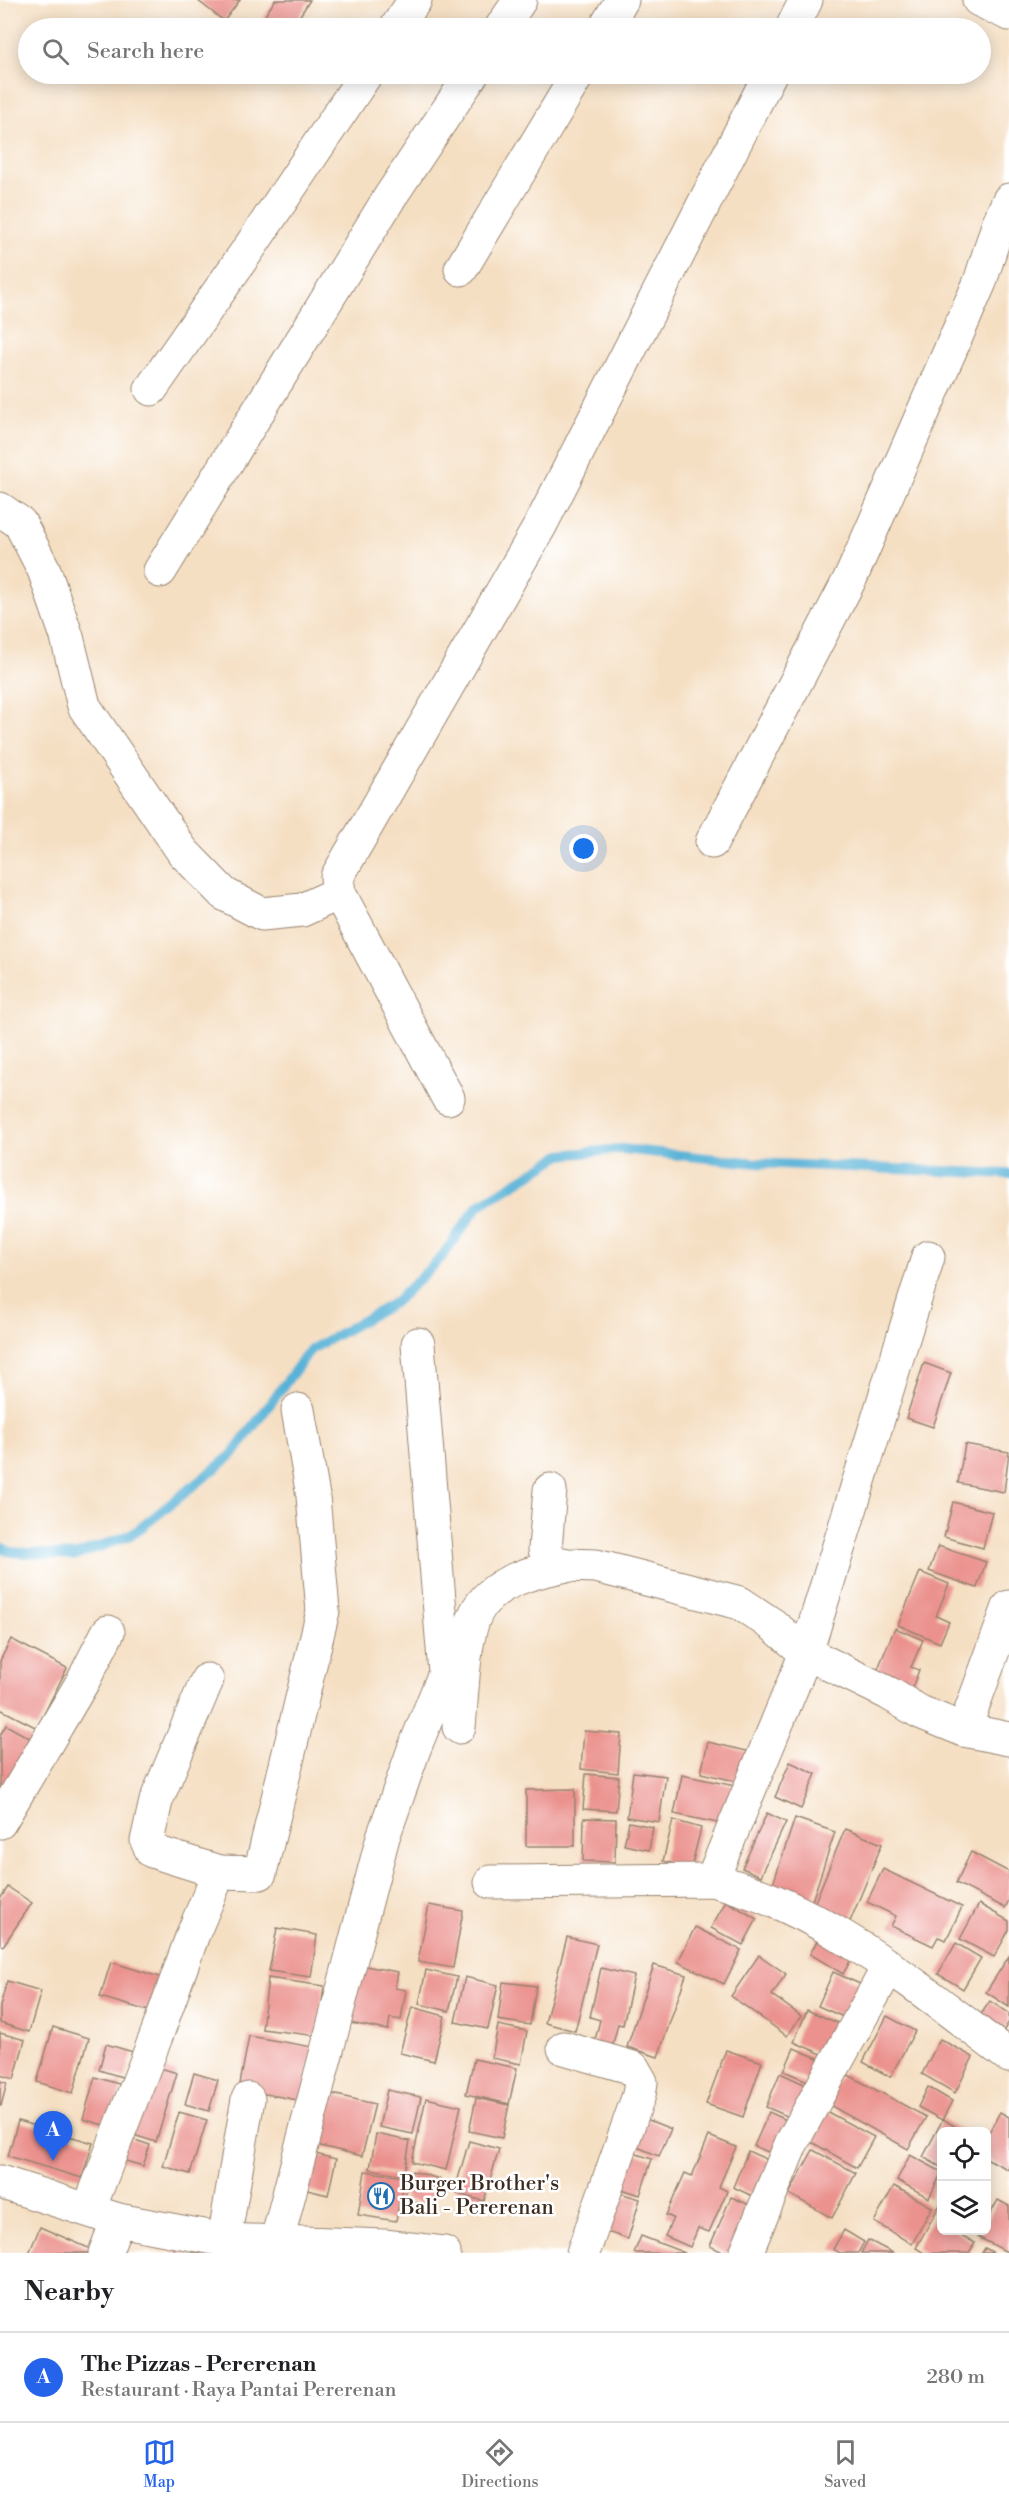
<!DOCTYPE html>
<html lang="en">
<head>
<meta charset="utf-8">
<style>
  :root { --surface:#fff; --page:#f6f6f6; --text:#202124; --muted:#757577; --line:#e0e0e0; --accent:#2563eb }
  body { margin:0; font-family:"Libre Bodoni",serif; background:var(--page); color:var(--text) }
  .controls { position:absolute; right:18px; bottom:18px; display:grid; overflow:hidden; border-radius:9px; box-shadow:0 3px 15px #0003 }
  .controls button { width:54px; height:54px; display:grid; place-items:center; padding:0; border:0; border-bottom:2px solid var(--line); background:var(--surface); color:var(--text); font:30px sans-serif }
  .you { position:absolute; left:584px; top:849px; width:21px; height:21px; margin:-15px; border:4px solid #fff; border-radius:50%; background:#1a73e8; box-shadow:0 0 0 9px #1a73e833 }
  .badge { display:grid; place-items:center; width:39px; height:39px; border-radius:50%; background:var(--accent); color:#fff; font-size:20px; font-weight:700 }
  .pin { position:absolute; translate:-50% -50px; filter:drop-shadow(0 2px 3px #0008) }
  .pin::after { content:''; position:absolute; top:32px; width:21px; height:18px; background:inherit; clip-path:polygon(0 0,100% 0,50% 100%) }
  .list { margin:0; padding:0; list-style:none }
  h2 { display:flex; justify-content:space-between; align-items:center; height:78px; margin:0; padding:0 24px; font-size:26px }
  h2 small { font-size:20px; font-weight:400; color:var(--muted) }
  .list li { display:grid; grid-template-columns:39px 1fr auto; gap:18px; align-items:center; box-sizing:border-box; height:90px; padding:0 24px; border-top:2px solid var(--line) }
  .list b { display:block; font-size:22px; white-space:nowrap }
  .list p { margin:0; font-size:20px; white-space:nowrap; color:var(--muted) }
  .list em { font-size:20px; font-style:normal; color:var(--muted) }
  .icon { flex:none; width:33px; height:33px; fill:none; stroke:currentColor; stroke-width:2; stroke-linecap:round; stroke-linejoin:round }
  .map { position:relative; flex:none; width:1009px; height:2253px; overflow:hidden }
  .search { position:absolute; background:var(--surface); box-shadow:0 3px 15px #0003; left:18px; right:18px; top:18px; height:66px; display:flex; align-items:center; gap:15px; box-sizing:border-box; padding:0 21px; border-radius:33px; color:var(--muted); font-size:22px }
  .sheet { height:168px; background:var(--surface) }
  nav { display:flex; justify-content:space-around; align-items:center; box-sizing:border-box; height:84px; border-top:2px solid var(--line); background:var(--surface); font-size:16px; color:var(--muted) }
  nav a { display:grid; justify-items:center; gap:3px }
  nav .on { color:var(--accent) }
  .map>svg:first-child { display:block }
</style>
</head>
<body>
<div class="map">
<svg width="1009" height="2253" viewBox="0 0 1009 2253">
  <rect width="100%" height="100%" fill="#fff"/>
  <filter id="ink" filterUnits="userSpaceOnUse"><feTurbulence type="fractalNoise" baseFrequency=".0167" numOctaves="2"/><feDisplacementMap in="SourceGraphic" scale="12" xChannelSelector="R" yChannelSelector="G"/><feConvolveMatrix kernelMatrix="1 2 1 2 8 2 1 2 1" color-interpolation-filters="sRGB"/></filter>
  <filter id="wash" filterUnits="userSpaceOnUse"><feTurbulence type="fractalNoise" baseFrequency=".008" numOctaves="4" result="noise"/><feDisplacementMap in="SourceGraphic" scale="24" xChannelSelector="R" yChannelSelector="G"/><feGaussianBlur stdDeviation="1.35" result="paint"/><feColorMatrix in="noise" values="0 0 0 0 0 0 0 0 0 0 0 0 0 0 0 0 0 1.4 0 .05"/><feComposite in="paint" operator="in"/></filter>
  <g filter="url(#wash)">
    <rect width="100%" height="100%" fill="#f5dfc3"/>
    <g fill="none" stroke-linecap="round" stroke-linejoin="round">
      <polyline stroke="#59b2d7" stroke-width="10" points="0,1547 12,1552 75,1556 133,1534 232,1455 310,1350 394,1303 441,1258 478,1206 561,1155 621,1149 756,1163 1009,1174"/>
    </g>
    <g id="blocks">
      <g fill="#eb928e">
        <polygon points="197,0 240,0 224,21"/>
        <polygon points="275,0 310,0 292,28 257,28"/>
        <polygon points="924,1363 951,1373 933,1427 906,1418"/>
        <polygon points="965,1444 1009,1452 1004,1492 958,1483"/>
        <polygon points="953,1502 992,1512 983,1548 944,1537"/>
        <polygon points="938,1546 986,1562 977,1588 929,1571"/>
        <polygon points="920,1572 949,1584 936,1616 949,1622 940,1643 898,1625"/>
        <polygon points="895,1628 923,1640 911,1667 919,1670 910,1693 874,1678"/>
        <polygon points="11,1639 67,1668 37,1728 0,1709 0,1661"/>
        <polygon points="6,1725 35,1741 0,1797 0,1735"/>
        <polygon points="584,1731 621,1734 618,1773 581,1769"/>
        <polygon points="708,1742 751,1752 744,1783 701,1773"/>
        <polygon points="790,1762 816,1774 801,1809 775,1797"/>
        <polygon points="633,1772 666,1776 659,1822 627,1817"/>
        <polygon points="586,1774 619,1777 616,1811 583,1809"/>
        <polygon points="682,1775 740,1787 732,1826 674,1814"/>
        <polygon points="575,1789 575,1846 526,1846 526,1790"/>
        <polygon points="767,1813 786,1822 761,1876 742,1868"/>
        <polygon points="584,1818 616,1819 615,1862 583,1861"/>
        <polygon points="795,1818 835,1832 810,1907 770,1893"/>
        <polygon points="673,1820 701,1828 691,1868 663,1861"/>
        <polygon points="629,1822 653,1827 649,1850 624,1845"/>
        <polygon points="845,1829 882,1844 849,1924 812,1909"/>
        <polygon points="971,1852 1009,1872 1009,1900 1005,1908 956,1883"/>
        <polygon points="883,1869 962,1907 946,1940 938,1937 933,1946 891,1926 896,1916 867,1902"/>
        <polygon points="8,1887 32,1903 3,1946 0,1945 0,1899"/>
        <polygon points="726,1901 757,1919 743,1945 711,1928"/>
        <polygon points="979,1904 1009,1921 1009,1930 994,1957 960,1939"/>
        <polygon points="429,1905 463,1911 453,1968 418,1962"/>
        <polygon points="695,1927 741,1950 724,1984 678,1962"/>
        <polygon points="277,1928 317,1935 311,1977 269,1971"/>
        <polygon points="821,1934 854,1954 843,1974 810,1954"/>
        <polygon points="567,1937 597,1944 575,2031 545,2023"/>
        <polygon points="956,1943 981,1958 963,1989 938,1974"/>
        <polygon points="759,1955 786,1974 772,1995 801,2016 787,2036 731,1996"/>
        <polygon points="1009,1956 1009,2007 986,1992"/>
        <polygon points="111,1962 163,1978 152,2012 100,1997"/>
        <polygon points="360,1965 398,1972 395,1988 406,1990 401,2020 390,2018 388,2030 350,2023"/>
        <polygon points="654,1965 686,1975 658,2057 627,2047"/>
        <polygon points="601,1968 634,1976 623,2025 618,2024 612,2048 594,2044 600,2020 590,2017"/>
        <polygon points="426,1970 457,1977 449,2011 419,2004"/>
        <polygon points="833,1972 869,1988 855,2022 818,2006"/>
        <polygon points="465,1977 498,1985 488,2029 455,2022"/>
        <polygon points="268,1978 324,1986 318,2036 262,2029"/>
        <polygon points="7,1981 41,1991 29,2032 0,2023 0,2006"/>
        <polygon points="503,1982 536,1986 530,2025 498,2020"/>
        <polygon points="990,2001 1009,2014 1009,2022 1002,2033 979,2017"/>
        <polygon points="412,2007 445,2016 434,2061 400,2053"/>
        <polygon points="807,2010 845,2026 831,2058 794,2042"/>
        <polygon points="887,2016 915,2031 890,2077 863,2062"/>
        <polygon points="498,2025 527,2031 521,2064 492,2058"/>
        <polygon points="53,2027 89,2038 73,2093 37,2082"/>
        <polygon points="0,2033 25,2040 14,2079 0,2075"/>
        <polygon points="249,2036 313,2047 303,2101 239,2089"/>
        <polygon points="940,2039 973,2057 955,2093 922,2074"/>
        <polygon points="106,2044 133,2052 125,2078 99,2070"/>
        <polygon points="794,2048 829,2063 819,2086 784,2071"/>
        <polygon points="726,2050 762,2062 743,2117 706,2104"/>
        <polygon points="474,2059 517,2068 509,2104 466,2094"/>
        <polygon points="147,2064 177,2073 156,2142 127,2133"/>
        <polygon points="843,2072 926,2117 908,2149 826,2103"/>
        <polygon points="194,2073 218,2080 209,2111 185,2104"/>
        <polygon points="780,2073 815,2089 801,2122 766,2107"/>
        <polygon points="95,2077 122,2085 110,2127 83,2119"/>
        <polygon points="0,2081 7,2083 1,2106 0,2106"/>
        <polygon points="928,2087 952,2101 942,2120 918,2107"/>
        <polygon points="387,2090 421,2097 413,2134 379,2127"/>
        <polygon points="328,2093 375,2104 362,2156 316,2145"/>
        <polygon points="426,2098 461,2106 446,2170 412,2162"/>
        <polygon points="476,2098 509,2105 502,2138 469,2131"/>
        <polygon points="824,2110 874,2137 857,2168 808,2140"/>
        <polygon points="179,2112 207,2120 190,2174 163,2166"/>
        <polygon points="769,2112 795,2124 780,2157 754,2146"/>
        <polygon points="1000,2112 1009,2117 1009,2170 986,2158 986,2138"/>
        <polygon points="641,2117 671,2129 659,2156 630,2144"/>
        <polygon points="943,2119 964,2132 942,2132 942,2168 923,2157"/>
        <polygon points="18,2121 93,2143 82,2178 8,2156"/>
        <polygon points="376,2134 410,2141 404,2175 370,2169"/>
        <polygon points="709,2136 736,2147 719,2187 727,2191 709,2232 698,2228 690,2247 665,2236 673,2218 666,2215 685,2173 692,2176"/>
        <polygon points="126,2137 150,2145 143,2166 119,2159"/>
        <polygon points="469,2141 499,2149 484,2201 454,2193"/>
        <polygon points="813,2150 856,2173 832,2218 789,2194"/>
        <polygon points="628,2151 652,2159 640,2195 616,2187"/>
        <polygon points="748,2151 777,2164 761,2200 733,2187"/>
        <polygon points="307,2152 336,2159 328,2195 299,2188"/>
        <polygon points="910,2155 942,2172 929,2198 897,2180"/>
        <polygon points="365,2171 404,2177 396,2221 358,2215"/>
        <polygon points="412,2171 440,2179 432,2207 404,2199"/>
        <polygon points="894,2186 932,2207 912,2244 874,2222"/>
        <polygon points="613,2191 640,2199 628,2239 601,2230"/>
        <polygon points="731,2197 757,2208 737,2253 725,2253 710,2246"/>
        <polygon points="998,2200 1009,2206 1009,2253 978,2237 982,2230 986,2230 986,2222"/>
        <polygon points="942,2201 942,2230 957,2230 956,2232 975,2243 969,2253 924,2253 916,2248"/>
        <polygon points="40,2227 100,2253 29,2253"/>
        <polygon points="844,2230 864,2242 858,2253 840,2253 833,2249"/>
        <polygon points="641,2236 685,2253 634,2253"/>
        <polygon points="868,2240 893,2253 861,2253"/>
        <polygon points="174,2247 203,2248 202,2253 173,2253"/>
        <polygon points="985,2248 994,2253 982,2253"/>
      </g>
    </g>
  </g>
  <g filter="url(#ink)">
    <use href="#blocks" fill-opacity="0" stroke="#988470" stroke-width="1.5"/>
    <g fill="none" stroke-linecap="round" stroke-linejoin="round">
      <defs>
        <g id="minor">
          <polyline points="979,0 1009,14"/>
          <polyline points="396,28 415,0"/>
          <polyline points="501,28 520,0"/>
          <polyline points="605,28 622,0"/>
          <polyline points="792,28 806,0"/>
          <polyline points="461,269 578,74"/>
          <polyline points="151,389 252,244 366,74"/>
          <polyline points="0,509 20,523 44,570 67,637 84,706 183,852 224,894 262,914 302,910 339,893"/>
          <polyline points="160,571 390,197 472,74"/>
          <polyline points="712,842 852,575 980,282 999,222 1009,200"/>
          <polyline points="448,1098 339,893 337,877 540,526 770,74"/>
          <polyline points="550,1490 545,1549 548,1558 554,1562 567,1565 596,1566 740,1603 773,1625 806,1653 888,1693 920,1712 964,1730 1009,1739"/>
          <path d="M459 1727C462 1696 463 1640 476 1613 492 1581 535 1571 567 1565"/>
          <polyline points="964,1730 1009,1607"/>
          <polyline points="0,1822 83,1681 108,1632"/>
          <polyline points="219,1872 260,1873 323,1611 313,1496 298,1410"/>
          <polyline points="712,1880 806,1653 928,1257"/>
          <path d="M491 1882 712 1880C825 1908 918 1988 1009 2056"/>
          <polyline points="564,2048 633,2068 641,2082 639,2095 583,2253"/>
          <polyline points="0,2182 118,2220 224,2240 384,2246 444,2253"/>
          <polyline points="89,2209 157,2034 193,1934 219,1872 152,1851 147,1841 156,1801 207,1680"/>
          <polyline points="224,2240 248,2099"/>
          <polyline points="276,2244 383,1837 414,1749 445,1673 418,1344"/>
          <polyline points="105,2253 118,2220"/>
          <polyline points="746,2253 791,2144 889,1966"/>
        </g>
      </defs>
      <use href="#minor" stroke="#988470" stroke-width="35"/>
      <use href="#minor" stroke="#fff" stroke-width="33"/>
    </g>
  </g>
  <defs>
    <symbol id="restaurant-ring" viewBox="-11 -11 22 22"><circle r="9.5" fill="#fff" stroke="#1f6fb2" stroke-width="1.5"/><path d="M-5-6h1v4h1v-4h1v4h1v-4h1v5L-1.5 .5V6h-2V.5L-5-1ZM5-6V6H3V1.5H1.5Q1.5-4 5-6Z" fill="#1f6fb2"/></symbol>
  </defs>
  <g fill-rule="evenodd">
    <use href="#restaurant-ring" x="366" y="2181" width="30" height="30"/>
  </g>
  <g text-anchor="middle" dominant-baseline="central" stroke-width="5" stroke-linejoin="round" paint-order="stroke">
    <g font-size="21" fill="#3b2a1e" stroke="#fff" text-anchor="start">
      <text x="400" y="2184">Burger Brother's<tspan x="400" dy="24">Bali - Pererenan</tspan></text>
    </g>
  </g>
</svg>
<div class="controls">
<button><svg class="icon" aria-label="locate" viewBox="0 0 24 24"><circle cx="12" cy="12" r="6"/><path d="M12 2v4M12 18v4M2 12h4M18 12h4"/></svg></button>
<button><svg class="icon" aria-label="layers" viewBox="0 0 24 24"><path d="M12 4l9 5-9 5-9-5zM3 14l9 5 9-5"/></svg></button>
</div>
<div class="you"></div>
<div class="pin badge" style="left:53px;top:2161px">A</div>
<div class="search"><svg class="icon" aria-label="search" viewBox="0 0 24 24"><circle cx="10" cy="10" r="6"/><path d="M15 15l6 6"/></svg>Search here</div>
</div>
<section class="sheet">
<h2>Nearby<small></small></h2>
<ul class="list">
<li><span class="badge">A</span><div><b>The Pizzas - Pererenan</b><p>Restaurant · Raya Pantai Pererenan</p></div><em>280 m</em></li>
</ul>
</section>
<nav>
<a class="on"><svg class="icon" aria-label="map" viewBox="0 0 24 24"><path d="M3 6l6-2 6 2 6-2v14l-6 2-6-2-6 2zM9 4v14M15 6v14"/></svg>Map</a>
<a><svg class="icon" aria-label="directions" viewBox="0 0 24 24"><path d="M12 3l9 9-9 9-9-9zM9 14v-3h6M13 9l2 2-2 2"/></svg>Directions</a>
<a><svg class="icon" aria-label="saved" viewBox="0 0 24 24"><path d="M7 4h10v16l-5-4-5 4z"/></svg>Saved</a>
</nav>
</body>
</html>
